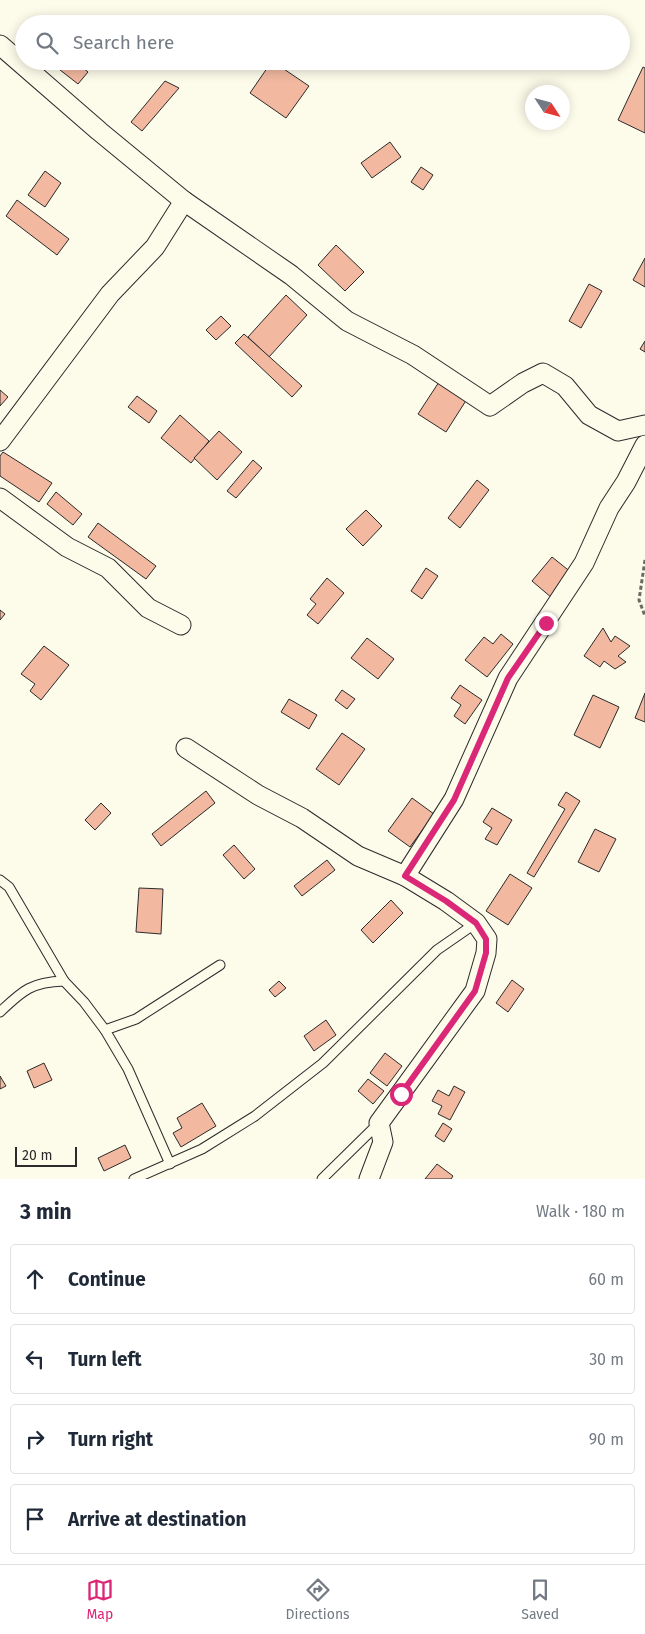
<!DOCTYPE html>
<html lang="en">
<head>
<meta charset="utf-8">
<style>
  :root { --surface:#fff; --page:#f2f2f3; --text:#1f2937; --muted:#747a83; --line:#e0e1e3; --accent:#db2777 }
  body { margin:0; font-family:"Fira Sans",sans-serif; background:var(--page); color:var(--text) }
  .compass { position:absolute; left:525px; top:85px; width:45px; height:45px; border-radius:50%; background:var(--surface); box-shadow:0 2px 12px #0003; rotate:126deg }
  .scale { position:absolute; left:15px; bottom:12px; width:62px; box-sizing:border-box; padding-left:5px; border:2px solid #2b2b2b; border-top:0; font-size:14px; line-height:18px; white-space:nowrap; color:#2b2b2b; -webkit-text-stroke:4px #fdfbea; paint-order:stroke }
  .stop { position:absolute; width:15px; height:15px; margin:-11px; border:4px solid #db2777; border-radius:50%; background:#fff }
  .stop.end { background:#db2777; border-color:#fff; box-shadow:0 1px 5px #0008 }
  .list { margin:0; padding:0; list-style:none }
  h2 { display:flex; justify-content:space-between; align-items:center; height:65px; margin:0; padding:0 20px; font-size:21px }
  h2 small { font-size:16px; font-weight:400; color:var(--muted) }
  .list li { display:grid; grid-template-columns:32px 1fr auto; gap:15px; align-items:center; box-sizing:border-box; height:70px; margin:0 10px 10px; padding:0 10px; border:1px solid var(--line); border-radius:5px }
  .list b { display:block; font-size:19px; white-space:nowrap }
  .list em { font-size:16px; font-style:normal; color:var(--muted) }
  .icon { flex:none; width:28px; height:28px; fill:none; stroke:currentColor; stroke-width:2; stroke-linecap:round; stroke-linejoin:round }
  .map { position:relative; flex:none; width:645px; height:1179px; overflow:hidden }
  .search { position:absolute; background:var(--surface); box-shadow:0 2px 12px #0003; left:15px; right:15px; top:15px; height:55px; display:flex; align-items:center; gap:12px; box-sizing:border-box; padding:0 18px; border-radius:28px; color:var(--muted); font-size:19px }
  .sheet { height:385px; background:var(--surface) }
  nav { display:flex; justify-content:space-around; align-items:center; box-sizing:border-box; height:70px; border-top:1px solid var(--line); background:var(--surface); font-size:14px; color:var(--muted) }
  nav a { display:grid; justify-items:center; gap:2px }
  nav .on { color:var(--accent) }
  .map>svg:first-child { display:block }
</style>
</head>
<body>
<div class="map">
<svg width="645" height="1179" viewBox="0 0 645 1179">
  <rect width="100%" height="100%" fill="#fdfbea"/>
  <g fill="#f2b8a0" stroke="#2b2b2b">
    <polygon points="58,61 75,61 88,72 78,84 55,66"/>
    <polygon points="272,61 309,86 286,118 250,93"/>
    <polygon points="643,67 645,68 645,133 618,120"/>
    <polygon points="165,81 179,88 142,131 131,122"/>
    <polygon points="390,142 401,157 372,178 361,163"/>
    <polygon points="421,167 433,175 423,190 411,182"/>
    <polygon points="45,171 61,183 45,207 28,195"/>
    <polygon points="17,200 69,239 57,255 6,216"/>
    <polygon points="336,245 364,272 345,291 318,265"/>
    <polygon points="645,258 645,287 633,280"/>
    <polygon points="589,284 602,291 581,328 569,321"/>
    <polygon points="286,295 307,315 269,357 248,337"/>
    <polygon points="221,316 231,326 216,340 206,330"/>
    <polygon points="244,334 302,386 292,397 235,343"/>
    <polygon points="645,341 645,352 640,349"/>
    <polygon points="439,382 467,399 446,432 418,414"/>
    <polygon points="0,390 8,397 0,406"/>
    <polygon points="137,396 157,411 149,423 128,407"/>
    <polygon points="180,415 209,441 191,463 161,438"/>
    <polygon points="219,431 242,452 217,480 194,458"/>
    <polygon points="3,452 52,483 39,502 0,476 0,456"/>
    <polygon points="253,460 262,468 236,498 227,491"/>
    <polygon points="477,480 489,490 460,528 448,518"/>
    <polygon points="56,492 82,514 73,525 47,504"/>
    <polygon points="366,510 382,526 363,546 346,529"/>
    <polygon points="98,523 156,566 146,579 88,537"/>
    <polygon points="552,557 572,573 552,598 532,581"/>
    <polygon points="426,568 438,576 422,599 411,591"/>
    <polygon points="327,578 344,593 318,624 307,615 316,604 310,599"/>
    <polygon points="0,610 5,614 0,620"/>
    <polygon points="603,628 611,642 615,636 630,646 618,656 626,662 615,669 604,661 600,667 584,656"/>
    <polygon points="501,634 513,644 487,677 465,660 484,637 493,644"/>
    <polygon points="367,638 394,659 378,679 351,658"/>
    <polygon points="44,646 69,665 41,700 30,691 35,684 21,674"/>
    <polygon points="460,685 482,700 465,724 454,716 461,705 451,698"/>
    <polygon points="342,690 355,699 347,709 335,700"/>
    <polygon points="645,693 645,722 635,718"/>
    <polygon points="593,695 619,707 600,748 574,735"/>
    <polygon points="289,699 317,715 309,729 281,712"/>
    <polygon points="342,733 365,749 339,785 316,769"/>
    <polygon points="206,791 215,803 161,846 152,834"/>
    <polygon points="566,792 580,801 534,877 527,873 565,809 558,805"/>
    <polygon points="412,798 434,814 410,847 388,831"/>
    <polygon points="101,803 111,813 95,830 85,820"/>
    <polygon points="492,808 512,820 497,845 485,839 492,828 483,822"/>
    <polygon points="595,829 616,839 599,872 578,862"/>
    <polygon points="234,845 255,869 244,879 223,855"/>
    <polygon points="327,860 335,870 302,896 294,886"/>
    <polygon points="510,874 532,888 508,925 486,911"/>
    <polygon points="139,888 163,889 161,934 136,932"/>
    <polygon points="391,900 403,913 373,943 361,930"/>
    <polygon points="512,980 524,989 508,1012 496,1003"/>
    <polygon points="279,981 286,988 275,997 269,990"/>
    <polygon points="326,1020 336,1035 314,1051 304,1036"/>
    <polygon points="385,1053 402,1066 387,1086 370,1073"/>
    <polygon points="44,1063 52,1080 34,1088 27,1071"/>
    <polygon points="0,1076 6,1086 0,1089"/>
    <polygon points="368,1079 384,1091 373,1104 358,1091"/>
    <polygon points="454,1086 465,1092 450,1120 438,1114 442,1106 432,1101 438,1090 449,1096"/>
    <polygon points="202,1103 216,1126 181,1147 173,1133 182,1128 177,1118"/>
    <polygon points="443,1123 452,1129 444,1142 435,1136"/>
    <polygon points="125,1145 131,1158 104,1171 98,1158"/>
    <polygon points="437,1164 453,1176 451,1179 425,1179"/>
  </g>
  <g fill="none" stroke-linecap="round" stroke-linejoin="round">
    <defs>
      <g id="service">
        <polyline points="0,880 9,887 64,981 84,1002 105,1030 128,1069 170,1164"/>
        <path d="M0 1012C23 990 32 982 64 981"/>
        <polyline points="105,1030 136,1019 220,965"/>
        <polyline points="134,1179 202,1149 255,1116 323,1063 437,950 476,923"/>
        <polyline points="322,1179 379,1123"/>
      </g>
      <g id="minor">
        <polyline points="0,45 99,131 184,201 291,275 347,321 413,355 490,406 523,383 543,373 565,386 589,415 618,431 645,425"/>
        <polyline points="0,441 110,294 155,247 184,201"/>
        <polyline points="0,498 67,547 108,568 148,608 181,625"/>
        <polyline points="186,748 258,795 302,818 358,856 405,876 446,901 476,923 487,939 486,953 475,991 379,1123 383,1142 369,1179"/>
        <polyline points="405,876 454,799 508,678 584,563 609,508 626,482 645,445"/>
      </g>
    </defs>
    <use href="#service" stroke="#2b2b2b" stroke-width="11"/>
    <use href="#minor" stroke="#2b2b2b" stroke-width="21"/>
    <polyline stroke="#6a6964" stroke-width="3" stroke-dasharray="4 2.5" stroke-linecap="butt" points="645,560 639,600 645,616"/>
    <use href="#service" stroke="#fdfbea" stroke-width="9"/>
    <use href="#minor" stroke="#fdfbea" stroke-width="19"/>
  </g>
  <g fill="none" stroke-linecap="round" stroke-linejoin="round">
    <polyline stroke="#db2777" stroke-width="6" points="401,1094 475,991 486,953 486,939 476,923 446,901 405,876 454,800 508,678 546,623"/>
  </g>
</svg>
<svg class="compass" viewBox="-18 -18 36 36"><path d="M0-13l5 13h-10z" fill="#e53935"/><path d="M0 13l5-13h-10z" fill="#747a83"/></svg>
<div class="scale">20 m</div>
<div class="stop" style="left:401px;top:1094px"></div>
<div class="stop end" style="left:546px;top:623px"></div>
<div class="search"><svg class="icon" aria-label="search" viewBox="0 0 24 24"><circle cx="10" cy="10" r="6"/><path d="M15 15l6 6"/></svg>Search here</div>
</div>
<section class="sheet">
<h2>3 min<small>Walk · 180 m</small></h2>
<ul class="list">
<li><svg class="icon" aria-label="ahead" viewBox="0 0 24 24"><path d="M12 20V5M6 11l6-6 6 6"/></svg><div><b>Continue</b></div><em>60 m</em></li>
<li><svg class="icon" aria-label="left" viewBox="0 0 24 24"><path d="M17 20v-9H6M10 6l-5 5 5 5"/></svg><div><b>Turn left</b></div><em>30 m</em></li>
<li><svg class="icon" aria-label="right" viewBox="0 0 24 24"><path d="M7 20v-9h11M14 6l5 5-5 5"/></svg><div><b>Turn right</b></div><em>90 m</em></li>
<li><svg class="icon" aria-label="arrive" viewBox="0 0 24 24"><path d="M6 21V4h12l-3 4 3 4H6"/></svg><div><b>Arrive at destination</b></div></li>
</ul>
</section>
<nav>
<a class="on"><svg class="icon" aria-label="map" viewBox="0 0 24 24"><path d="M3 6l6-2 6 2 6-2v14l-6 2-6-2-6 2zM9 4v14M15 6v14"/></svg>Map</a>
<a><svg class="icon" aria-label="directions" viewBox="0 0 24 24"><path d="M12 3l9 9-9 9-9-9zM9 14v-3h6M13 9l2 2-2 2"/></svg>Directions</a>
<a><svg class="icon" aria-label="saved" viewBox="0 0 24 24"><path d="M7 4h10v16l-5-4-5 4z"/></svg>Saved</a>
</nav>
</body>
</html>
